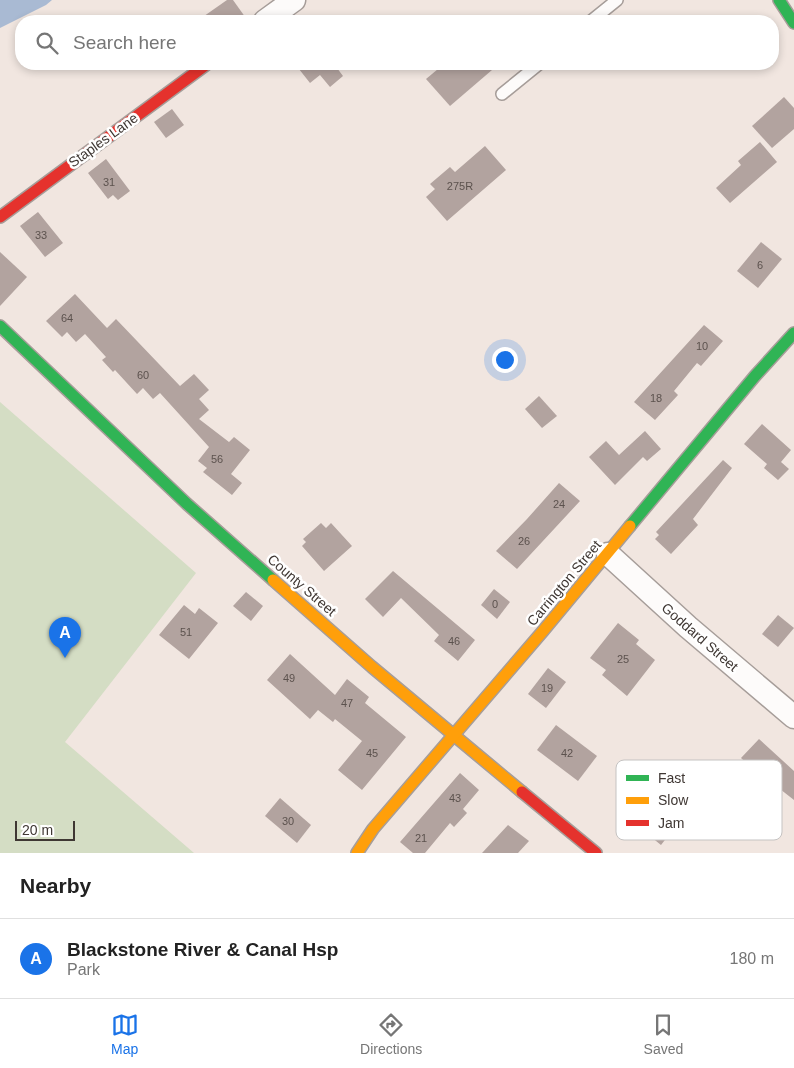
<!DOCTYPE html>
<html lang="en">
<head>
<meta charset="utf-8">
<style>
  :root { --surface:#fff; --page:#f6f6f6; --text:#222; --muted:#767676; --line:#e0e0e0; --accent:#1a73e8 }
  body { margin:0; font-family:Helvetica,sans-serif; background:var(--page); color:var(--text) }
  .scale { position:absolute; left:15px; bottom:12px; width:60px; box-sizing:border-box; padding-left:5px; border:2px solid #3f3733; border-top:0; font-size:14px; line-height:18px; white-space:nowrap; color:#3f3733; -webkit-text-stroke:4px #fff; paint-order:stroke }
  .you { position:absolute; left:504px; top:359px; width:18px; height:18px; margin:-12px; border:4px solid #fff; border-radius:50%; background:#1a73e8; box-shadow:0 0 0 8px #1a73e833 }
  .badge { display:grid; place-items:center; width:32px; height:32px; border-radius:50%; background:var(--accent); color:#fff; font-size:16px; font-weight:700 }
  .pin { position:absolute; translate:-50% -41px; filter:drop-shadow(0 1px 2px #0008) }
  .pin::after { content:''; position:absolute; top:26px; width:18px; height:15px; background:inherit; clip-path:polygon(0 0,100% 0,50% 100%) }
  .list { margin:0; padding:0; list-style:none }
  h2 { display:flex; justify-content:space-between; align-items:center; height:65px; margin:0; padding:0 20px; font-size:21px }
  h2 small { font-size:16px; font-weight:400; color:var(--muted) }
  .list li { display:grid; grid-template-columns:32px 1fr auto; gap:15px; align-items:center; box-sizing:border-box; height:80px; padding:0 20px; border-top:1px solid var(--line) }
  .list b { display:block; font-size:19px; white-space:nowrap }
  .list p { margin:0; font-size:16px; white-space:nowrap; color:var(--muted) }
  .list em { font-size:16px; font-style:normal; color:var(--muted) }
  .icon { flex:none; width:28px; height:28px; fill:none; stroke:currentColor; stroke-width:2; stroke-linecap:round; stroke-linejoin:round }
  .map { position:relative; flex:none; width:794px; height:853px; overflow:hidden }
  .search { position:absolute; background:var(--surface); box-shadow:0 2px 8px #0003; left:15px; right:15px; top:15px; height:55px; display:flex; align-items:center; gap:12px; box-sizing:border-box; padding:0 18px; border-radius:20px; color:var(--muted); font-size:19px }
  .sheet { height:145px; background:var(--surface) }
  nav { display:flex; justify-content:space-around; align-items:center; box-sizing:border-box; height:70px; border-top:1px solid var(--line); background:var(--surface); font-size:14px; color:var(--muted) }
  nav a { display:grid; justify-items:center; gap:2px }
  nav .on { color:var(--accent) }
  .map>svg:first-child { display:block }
</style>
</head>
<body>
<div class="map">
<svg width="794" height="853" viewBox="0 0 794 853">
  <rect width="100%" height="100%" fill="#f1e6e0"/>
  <polygon fill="#d4ddc4" points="0,402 196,573 65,742 194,853 0,853"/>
  <polygon fill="#a9bad3" points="0,0 52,0 46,5 0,28"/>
  <g fill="#b2a39f">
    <polygon points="227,0 233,0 248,21 197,21"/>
    <polygon points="295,64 334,64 343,76 330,87 320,75 310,83"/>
    <polygon points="444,64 499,64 450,106 426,79"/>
    <polygon points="784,97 794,108 794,129 772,148 752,126"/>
    <polygon points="172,109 184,125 166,138 154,122"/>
    <polygon points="760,142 777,162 730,203 716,188 741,165 738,161"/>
    <polygon points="485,146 506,170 447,221 426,197 435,189 430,184 450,167 455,172"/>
    <polygon points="106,159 130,191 118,200 113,195 108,199 88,173"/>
    <polygon points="38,212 63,243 45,257 20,226"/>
    <polygon points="761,242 782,259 758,288 737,271"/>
    <polygon points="0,252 27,277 0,306"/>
    <polygon points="75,294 107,328 116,319 180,386 194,374 209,390 199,399 209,410 199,419 229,442 234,437 250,450 231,474 242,483 232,495 203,472 207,468 198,461 209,447 160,393 153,399 143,388 137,394 115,370 113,372 102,360 106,357 85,334 76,342 67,332 62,337 46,321"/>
    <polygon points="704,325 723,341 701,366 697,363 674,391 678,395 655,420 634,402"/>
    <polygon points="539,396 557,416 542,428 525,409"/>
    <polygon points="762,424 791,450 781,462 789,469 778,480 764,468 767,464 744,444"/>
    <polygon points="645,431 661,449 647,461 643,457 615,485 589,457 606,441 619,455"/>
    <polygon points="723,460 732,468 693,519 698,525 671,554 655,539 659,535 656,532"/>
    <polygon points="559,483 580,501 517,569 496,551 527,519"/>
    <polygon points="321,523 326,528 331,523 352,546 324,571 302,546 306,542 303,539"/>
    <polygon points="393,571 475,640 458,661 434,641 439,635 401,598 383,617 365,599"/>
    <polygon points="494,589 510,602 497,619 481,605"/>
    <polygon points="246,592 263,606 251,621 233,606"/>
    <polygon points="184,605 195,614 199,608 218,623 189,659 159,635"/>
    <polygon points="778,615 794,628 778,647 762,634"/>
    <polygon points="618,623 639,640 636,644 655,660 627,696 602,675 606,670 590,658"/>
    <polygon points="290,654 335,695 347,679 369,697 365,703 406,737 362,790 338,770 362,741 335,719 333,722 318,710 310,719 267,680"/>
    <polygon points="548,668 566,682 546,708 528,694"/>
    <polygon points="556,725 597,756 578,781 537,750"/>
    <polygon points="759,739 794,771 794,800 771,782 769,784 765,781 743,807 731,797 754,770 741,758"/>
    <polygon points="460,773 479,790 463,809 467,813 454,827 450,823 425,853 413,853 400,842"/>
    <polygon points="678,786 696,800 661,845 619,811 634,792 659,811"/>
    <polygon points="280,798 311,825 297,843 265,816"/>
    <polygon points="508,825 529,841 518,853 482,853"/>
  </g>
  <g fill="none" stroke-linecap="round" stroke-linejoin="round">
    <defs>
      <g id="lane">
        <polyline points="591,21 617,0"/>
        <polyline points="502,94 539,64"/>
      </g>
      <g id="street">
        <polyline points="265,21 294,0"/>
        <polyline points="608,554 688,627 794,717"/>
      </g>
      <g id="fast">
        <polyline points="779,0 794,23"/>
        <polyline points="0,326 187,504 273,580"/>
        <polyline points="630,526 755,376 794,333"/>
      </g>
      <g id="slow">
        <polyline points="273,580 372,667 522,792"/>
        <polyline points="357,853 373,829 543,631 630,526"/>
      </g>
      <g id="jam">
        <polyline points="0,217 207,64"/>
        <polyline points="522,792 596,853"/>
      </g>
    </defs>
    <use href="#lane" stroke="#a69d99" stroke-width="14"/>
    <use href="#street" stroke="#a69d99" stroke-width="25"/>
    <use href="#fast" stroke="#a69d99" stroke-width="14"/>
    <use href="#slow" stroke="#a69d99" stroke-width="14"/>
    <use href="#jam" stroke="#a69d99" stroke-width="14"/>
    <use href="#lane" stroke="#fdfbfa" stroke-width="11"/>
    <use href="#street" stroke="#fdfbfa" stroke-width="22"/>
    <use href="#fast" stroke="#30b455" stroke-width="11"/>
    <use href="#slow" stroke="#ff9f0a" stroke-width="11"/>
    <use href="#jam" stroke="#e5322d" stroke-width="11"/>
  </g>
  <g text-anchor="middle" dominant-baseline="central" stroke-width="5" stroke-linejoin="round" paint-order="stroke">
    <g font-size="11" fill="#5c524e">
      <text x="109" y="182">31</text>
      <text x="460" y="186">275R</text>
      <text x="41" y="235">33</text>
      <text x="760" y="265">6</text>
      <text x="67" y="318">64</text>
      <text x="702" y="346">10</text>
      <text x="143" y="375">60</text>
      <text x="656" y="398">18</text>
      <text x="217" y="459">56</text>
      <text x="559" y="504">24</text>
      <text x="524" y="541">26</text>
      <text x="495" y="604">0</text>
      <text x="186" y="632">51</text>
      <text x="454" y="641">46</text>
      <text x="623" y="659">25</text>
      <text x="289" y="678">49</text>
      <text x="547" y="688">19</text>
      <text x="347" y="703">47</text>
      <text x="372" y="753">45</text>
      <text x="567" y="753">42</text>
      <text x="455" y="798">43</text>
      <text x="288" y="821">30</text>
      <text x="421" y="838">21</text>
    </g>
    <g font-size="14" fill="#3f3733" stroke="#fff">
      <text transform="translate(103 140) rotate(-36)">Staples Lane</text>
      <text transform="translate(564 583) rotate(-50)">Carrington Street</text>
      <text transform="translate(302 585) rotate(41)">County Street</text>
      <text transform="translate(700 637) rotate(41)">Goddard Street</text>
    </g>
  </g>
  <rect x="616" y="760" width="166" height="80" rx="8" fill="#fff" stroke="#c5c3c2" stroke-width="1"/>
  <rect x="626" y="775" width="23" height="6" fill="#30b455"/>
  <rect x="626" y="797" width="23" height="7" fill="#ff9f0a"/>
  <rect x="626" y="820" width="23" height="6" fill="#e5322d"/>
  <g font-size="14" fill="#3f3733">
    <text x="658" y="783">Fast</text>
    <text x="658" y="805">Slow</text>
    <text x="658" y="828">Jam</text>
  </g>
</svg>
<div class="scale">20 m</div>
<div class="you"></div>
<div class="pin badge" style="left:65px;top:658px">A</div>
<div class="search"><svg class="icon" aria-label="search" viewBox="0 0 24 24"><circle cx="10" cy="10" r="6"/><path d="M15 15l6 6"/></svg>Search here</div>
</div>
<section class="sheet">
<h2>Nearby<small></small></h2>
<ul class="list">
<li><span class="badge">A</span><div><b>Blackstone River &amp; Canal Hsp</b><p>Park</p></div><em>180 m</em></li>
</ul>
</section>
<nav>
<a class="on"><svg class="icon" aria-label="map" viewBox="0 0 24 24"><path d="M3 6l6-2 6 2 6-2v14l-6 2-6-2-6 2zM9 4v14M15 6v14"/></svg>Map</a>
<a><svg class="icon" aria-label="directions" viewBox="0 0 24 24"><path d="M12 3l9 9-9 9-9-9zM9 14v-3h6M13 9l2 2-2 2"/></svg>Directions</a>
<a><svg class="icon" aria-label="saved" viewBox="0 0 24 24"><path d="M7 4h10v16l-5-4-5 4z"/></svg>Saved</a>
</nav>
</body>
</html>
